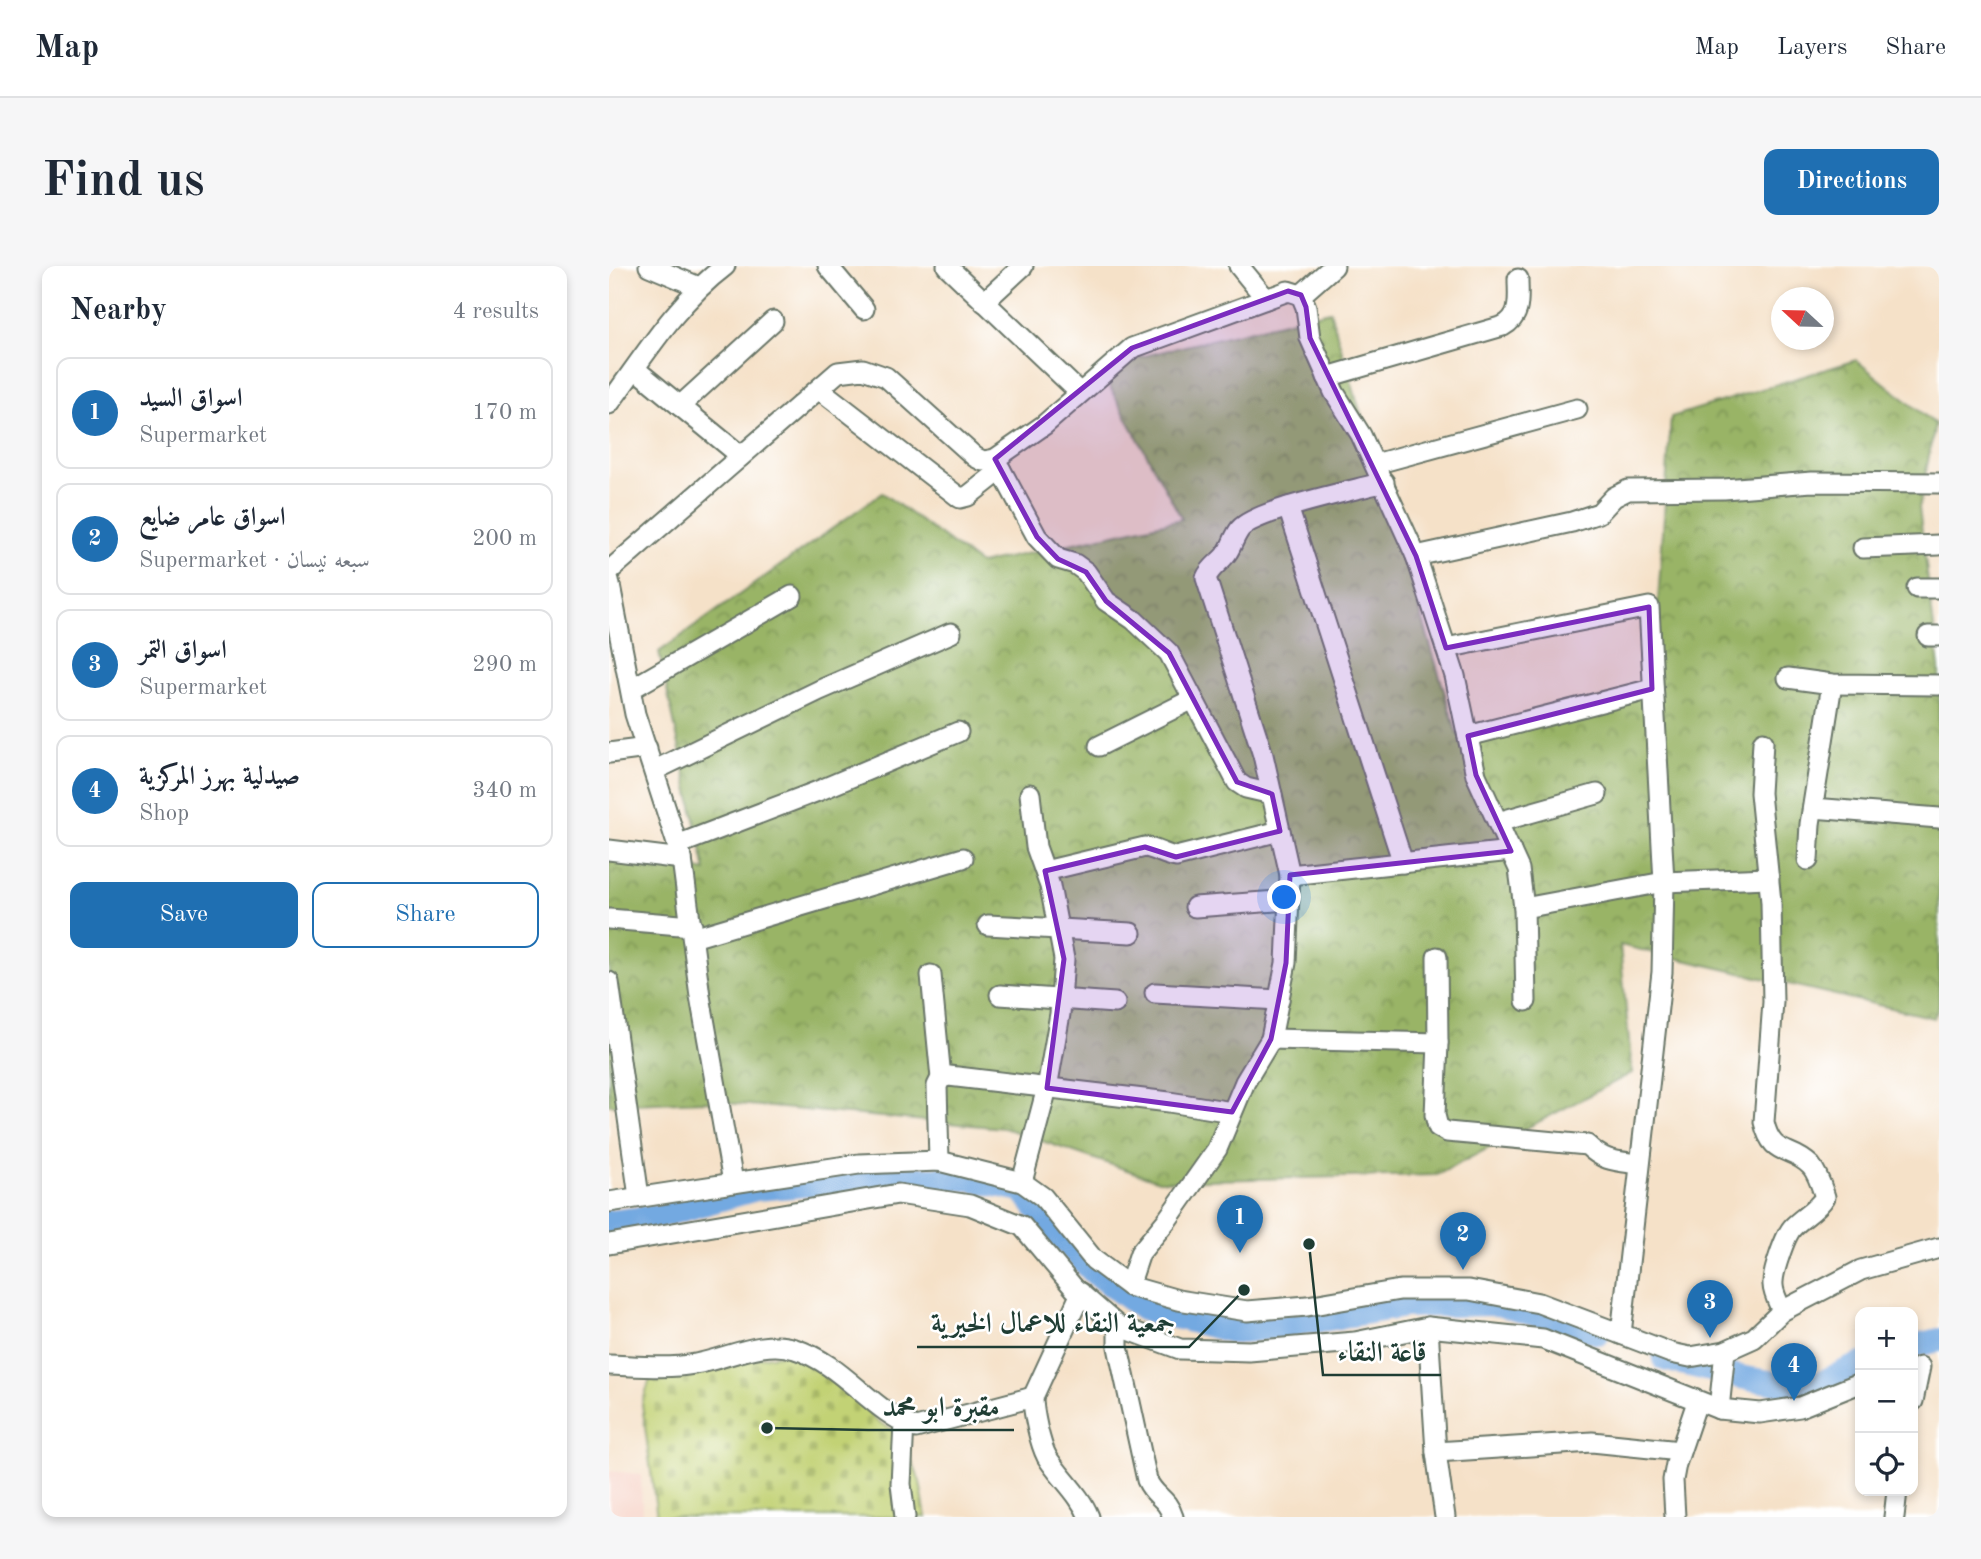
<!DOCTYPE html>
<html lang="en">
<head>
<meta charset="utf-8">
<style>
  :root { --surface:#fff; --page:#f6f6f7; --text:#1f2937; --muted:#747a83; --line:#e0e1e3; --accent:#1f6fb2 }
  body { margin:0; font-family:"Old Standard TT",Amiri,serif; background:var(--page); color:var(--text) }
  .controls { position:absolute; right:21px; bottom:21px; display:grid; overflow:hidden; border-radius:14px; box-shadow:0 4px 10px #0003 }
  .controls button { width:63px; height:63px; display:grid; place-items:center; padding:0; border:0; border-bottom:2px solid var(--line); background:var(--surface); color:var(--text); font:35px sans-serif }
  .compass { position:absolute; left:1162px; top:21px; width:63px; height:63px; border-radius:50%; background:var(--surface); box-shadow:0 4px 10px #0003; rotate:292deg }
  .you { position:absolute; left:676px; top:632px; width:24px; height:24px; margin:-18px; border:5px solid #fff; border-radius:50%; background:#1a73e8; box-shadow:0 0 0 10px #1a73e833 }
  .badge { display:grid; place-items:center; width:46px; height:46px; border-radius:50%; background:var(--accent); color:#fff; font-size:23px; font-weight:700 }
  .pin { position:absolute; translate:-50% -58px; filter:drop-shadow(0 2px 4px #0008) }
  .pin::after { content:''; position:absolute; top:37px; width:24px; height:21px; background:inherit; clip-path:polygon(0 0,100% 0,50% 100%) }
  .list { margin:0; padding:0; list-style:none }
  h2 { display:flex; justify-content:space-between; align-items:center; height:91px; margin:0; padding:0 28px; font-size:30px }
  h2 small { font-size:23px; font-weight:400; color:var(--muted) }
  .list li { display:grid; grid-template-columns:46px 1fr auto; gap:21px; align-items:center; box-sizing:border-box; height:112px; margin:0 14px 14px; padding:0 14px; border:2px solid var(--line); border-radius:14px }
  .list b { display:block; font-size:26px; white-space:nowrap }
  .list p { margin:0; font-size:23px; white-space:nowrap; color:var(--muted) }
  .list em { font-size:23px; font-style:normal; color:var(--muted) }
  .actions { display:flex; gap:14px; padding:21px 28px }
  .actions a { flex:1; padding:16px 0; border:2px solid var(--accent); border-radius:14px; text-align:center; font-size:24px; color:var(--accent) }
  .actions .main { background:var(--accent); color:#fff }
  .icon { flex:none; width:38px; height:38px; fill:none; stroke:currentColor; stroke-width:2; stroke-linecap:round; stroke-linejoin:round }
  .map { position:relative; flex:none; width:1330px; height:1251px; overflow:hidden; border-radius:14px }
  header { display:flex; align-items:center; gap:42px; box-sizing:border-box; height:98px; padding:0 35px; background:var(--surface); border-bottom:2px solid var(--line) }
  header strong { font-size:33px }
  nav { display:flex; gap:38px; margin-inline-start:auto; font-size:24px }
  .intro { display:flex; align-items:center; justify-content:space-between; box-sizing:border-box; height:168px; padding:0 42px }
  h1 { margin:0; font-size:49px }
  .button { padding:18px 32px; border-radius:14px; background:var(--accent); color:#fff; font-size:24px; font-weight:700 }
  main { display:flex; gap:42px; padding:0 42px }
  aside { flex:1; background:var(--surface); border-radius:14px; box-shadow:0 4px 10px #0003 }
  .map>svg:first-child { display:block }
</style>
</head>
<body>
<header>
<strong>Map</strong>
<nav><a>Map</a><a>Layers</a><a>Share</a></nav>
</header>
<div class="intro"><h1>Find us</h1><a class="button">Directions</a></div>
<main>
<aside>
<h2>Nearby<small>4 results</small></h2>
<ul class="list">
<li><span class="badge">1</span><div><b>اسواق السيد</b><p>Supermarket</p></div><em>170 m</em></li>
<li><span class="badge">2</span><div><b>اسواق عامر ضايع</b><p>Supermarket · سبعه نيسان</p></div><em>200 m</em></li>
<li><span class="badge">3</span><div><b>اسواق التمر</b><p>Supermarket</p></div><em>290 m</em></li>
<li><span class="badge">4</span><div><b>صيدلية بهرز المركزية</b><p>Shop</p></div><em>340 m</em></li>
</ul>
<div class="actions"><a class="main">Save</a><a>Share</a></div>
</aside>
<div class="map">
<svg width="1330" height="1251" viewBox="0 0 1330 1251">
  <defs>
    <pattern id="forest-crowns" width="20" height="18" patternUnits="userSpaceOnUse" patternTransform="scale(1.75)"><rect width="20" height="18" fill="#99b466"/><path d="M2 6a3 3 0 1 1 6 0M12 15a3 3 0 1 1 6 0" fill="none" stroke="#7c9455"/></pattern>
    <pattern id="cemetery-stones" width="16" height="16" patternUnits="userSpaceOnUse" patternTransform="scale(1.75)"><rect width="16" height="16" fill="#c2d274"/><path d="M2 7V4a2 2 0 0 1 4 0v3zM10 15v-3a2 2 0 0 1 4 0v3z" fill="#a6b565"/></pattern>
  </defs>
  <rect width="100%" height="100%" fill="#fff"/>
  <filter id="ink" filterUnits="userSpaceOnUse"><feTurbulence type="fractalNoise" baseFrequency=".0143" numOctaves="2"/><feDisplacementMap in="SourceGraphic" scale="14" xChannelSelector="R" yChannelSelector="G"/><feConvolveMatrix kernelMatrix="1 2 1 2 8 2 1 2 1" color-interpolation-filters="sRGB"/></filter>
  <filter id="wash" filterUnits="userSpaceOnUse"><feTurbulence type="fractalNoise" baseFrequency=".00686" numOctaves="4" result="noise"/><feDisplacementMap in="SourceGraphic" scale="28" xChannelSelector="R" yChannelSelector="G"/><feGaussianBlur stdDeviation="1.57" result="paint"/><feColorMatrix in="noise" values="0 0 0 0 0 0 0 0 0 0 0 0 0 0 0 0 0 1.4 0 .05"/><feComposite in="paint" operator="in"/></filter>
  <g filter="url(#wash)">
    <rect width="100%" height="100%" fill="#f5e1c8"/>
    <polygon fill="#f6d1c5" points="0,1205 32,1208 33,1251 0,1251"/>
    <polygon fill="url(#forest-crowns)" stroke="#5c784d" stroke-width="2" points="721,45 848,468 1043,420 1062,151 1247,94 1326,158 1310,242 1330,402 1330,739 1325,752 1011,679 1023,807 828,909 550,915 395,862 95,835 0,839 0,584 97,605 50,386 273,227 371,298 573,253 490,101"/>
    <polygon fill="url(#cemetery-stones)" stroke="#708854" stroke-width="2" points="176,1088 222,1104 267,1154 293,1170 311,1216 317,1251 48,1251 33,1138 43,1107"/>
    <g fill="none" stroke-linecap="round" stroke-linejoin="round">
      <g stroke="#73a9e1" stroke-width="24">
        <polyline points="0,956 52,950 148,923 282,912 355,913 413,924 446,966 485,1007 534,1043 626,1066 672,1061 797,1040 888,1038 989,1067"/>
        <polyline points="1304,1080 1330,1074"/>
        <polyline points="1055,1093 1136,1112 1201,1122 1251,1098"/>
      </g>
    </g>
  </g>
  <g filter="url(#ink)">
    <g fill="none" stroke-linecap="round" stroke-linejoin="round">
      <defs>
        <g id="minor">
          <polyline points="40,0 90,21"/>
          <polyline points="219,0 255,43"/>
          <polyline points="338,0 471,127"/>
          <polyline points="630,0 657,33"/>
          <polyline points="692,29 725,0"/>
          <polyline points="375,36 414,0"/>
          <polyline points="26,103 132,190"/>
          <path d="M718 111 894 60C913 50 909 32 909 13"/>
          <polyline points="210,123 351,232 359,230 392,204"/>
          <path d="M0 138C36 89 67 37 116 0"/>
          <polyline points="71,140 164,55"/>
          <polyline points="386,193 428,271 449,293 466,298 477,306 497,335 525,354 560,387 628,516 637,522 663,528"/>
          <polyline points="766,198 968,143"/>
          <polyline points="679,241 794,597"/>
          <polyline points="1254,282 1330,279"/>
          <polyline points="807,290 963,256 990,247 1005,231 1019,224 1115,223 1203,216 1330,217"/>
          <polyline points="0,305 229,106 254,103 277,111 366,191 374,195 386,193 435,159 523,82 679,25 692,29 697,41 701,72 725,126 752,169 807,290 846,410 867,509 910,603 915,642 917,735"/>
          <polyline points="0,314 26,448 73,593 91,730 124,916"/>
          <polyline points="1308,322 1330,322"/>
          <polyline points="1319,370 1330,370"/>
          <polyline points="837,382 1040,341 1055,616 1053,706 1012,1068"/>
          <polyline points="1179,412 1223,418 1330,419"/>
          <polyline points="22,423 183,330"/>
          <polyline points="859,470 1043,423"/>
          <path d="M1154 476 1151 527 1162 636 1164 736 1155 856C1163 892 1181 879 1202 900 1209 908 1213 922 1216 931 1208 944 1195 950 1184 961 1176 969 1163 1008 1164 1019 1164 1027 1170 1038 1173 1045"/>
          <polyline points="490,480 584,433"/>
          <polyline points="0,487 38,482"/>
          <polyline points="46,504 211,424 342,367"/>
          <polyline points="1204,542 1330,552"/>
          <polyline points="889,556 988,528"/>
          <polyline points="68,579 209,525 349,466"/>
          <polyline points="0,584 73,593"/>
          <polyline points="1199,594 1201,558 1223,418"/>
          <path d="M436 605 536 581C547 583 556 589 567 591L671 565"/>
          <polyline points="681,609 902,585"/>
          <polyline points="586,641 680,634"/>
          <polyline points="915,642 1055,616 1160,612"/>
          <polyline points="0,653 83,660"/>
          <polyline points="379,659 522,667"/>
          <polyline points="84,672 354,592"/>
          <path d="M828 691 829 777 826 849 829 861 838 866 978 879C995 896 1008 895 1030 898"/>
          <polyline points="322,709 332,812"/>
          <polyline points="0,716 30,931"/>
          <polyline points="546,727 670,734"/>
          <polyline points="391,729 506,737"/>
          <polyline points="662,773 829,777"/>
          <polyline points="330,895 328,820 332,812 340,810 560,836 623,846"/>
          <polyline points="413,916 438,822 451,748 455,693 441,620 427,581 421,528"/>
          <polyline points="0,936 250,898 330,895 413,916 434,931 485,994 520,1020 569,1034 638,1045 698,1040 791,1024 860,1024 930,1037 1062,1087 1081,1091 1116,1085 1145,1072 1173,1045 1252,1004 1330,982"/>
          <polyline points="0,978 289,928 361,939 413,960 465,1022 509,1060 571,1083 640,1085 746,1076 819,1061 934,1073 1110,1143 1151,1147 1191,1141 1251,1117"/>
          <path d="M520 1020 531 987 558 954 608 883 636 816 662 773 677 697 681 609 654 489 597 312C602 300 611 297 618 287 623 280 625 271 631 263 647 244 747 224 775 216"/>
          <path d="M472 1027 424 1131C424 1146 431 1178 438 1191 451 1212 471 1228 480 1251"/>
          <path d="M509 1060V1081L538 1214C546 1232 557 1230 564 1251"/>
          <polyline points="819,1061 827,1186 836,1251"/>
          <path d="M0 1099C29 1100 58 1103 86 1098 117 1093 155 1072 186 1083 234 1098 261 1144 307 1162L424 1131"/>
          <polyline points="1304,1135 1311,1101"/>
          <polyline points="1110,1143 1116,1085"/>
          <polyline points="295,1157 292,1218 296,1251"/>
          <polyline points="827,1186 983,1176 1071,1185"/>
          <polyline points="1066,1251 1064,1214 1067,1198 1088,1136"/>
          <polyline points="1285,1251 1288,1225"/>
        </g>
      </defs>
      <use href="#minor" stroke="#6a7668" stroke-width="23"/>
      <use href="#minor" stroke="#fff" stroke-width="19"/>
    </g>
  </g>
  <path fill="#7b2cbf" fill-opacity="0.2" stroke="#7b2cbf" stroke-width="5" stroke-linejoin="round" d="M679 25 692 29 697 41 701 72 807 290 837 382 1040 341 1043 423 859 470 867 509 902 585 681 609 677 697 662 773 623 846 438 822 455 693 436 605 536 581 567 591 671 565 663 528 628 516 560 387 497 335 477 306 449 293 428 271 386 193 523 82Z"/>
  <path fill="none" stroke="#1f3d34" stroke-width="2.5" d="M635 1024L580 1081H308M700 978L714 1109H832M158 1162L259 1164H405"/>
  <g fill="#1f3d34" stroke="#fff" stroke-width="2.5">
    <circle cx="635" cy="1024" r="7"/>
    <circle cx="700" cy="978" r="7"/>
    <circle cx="158" cy="1162" r="7"/>
  </g>
  <g font-size="28" text-anchor="middle" font-weight="bold" fill="#1f3d34" stroke="#fff" stroke-width="5" stroke-linejoin="round" paint-order="stroke">
    <text x="444" y="1066">جمعية النقاء للاعمال الخيرية</text>
    <text x="773" y="1095">قاعة النقاء</text>
    <text x="332" y="1150">مقبرة ابو محمد</text>
  </g>
</svg>
<div class="controls">
<button>+</button>
<button>−</button>
<button><svg class="icon" aria-label="locate" viewBox="0 0 24 24"><circle cx="12" cy="12" r="6"/><path d="M12 2v4M12 18v4M2 12h4M18 12h4"/></svg></button>
</div>
<svg class="compass" viewBox="-18 -18 36 36"><path d="M0-13l5 13h-10z" fill="#e53935"/><path d="M0 13l5-13h-10z" fill="#747a83"/></svg>
<div class="you"></div>
<div class="pin badge" style="left:631px;top:987px">1</div>
<div class="pin badge" style="left:854px;top:1004px">2</div>
<div class="pin badge" style="left:1101px;top:1072px">3</div>
<div class="pin badge" style="left:1185px;top:1135px">4</div>
</div>
</main>
</body>
</html>
